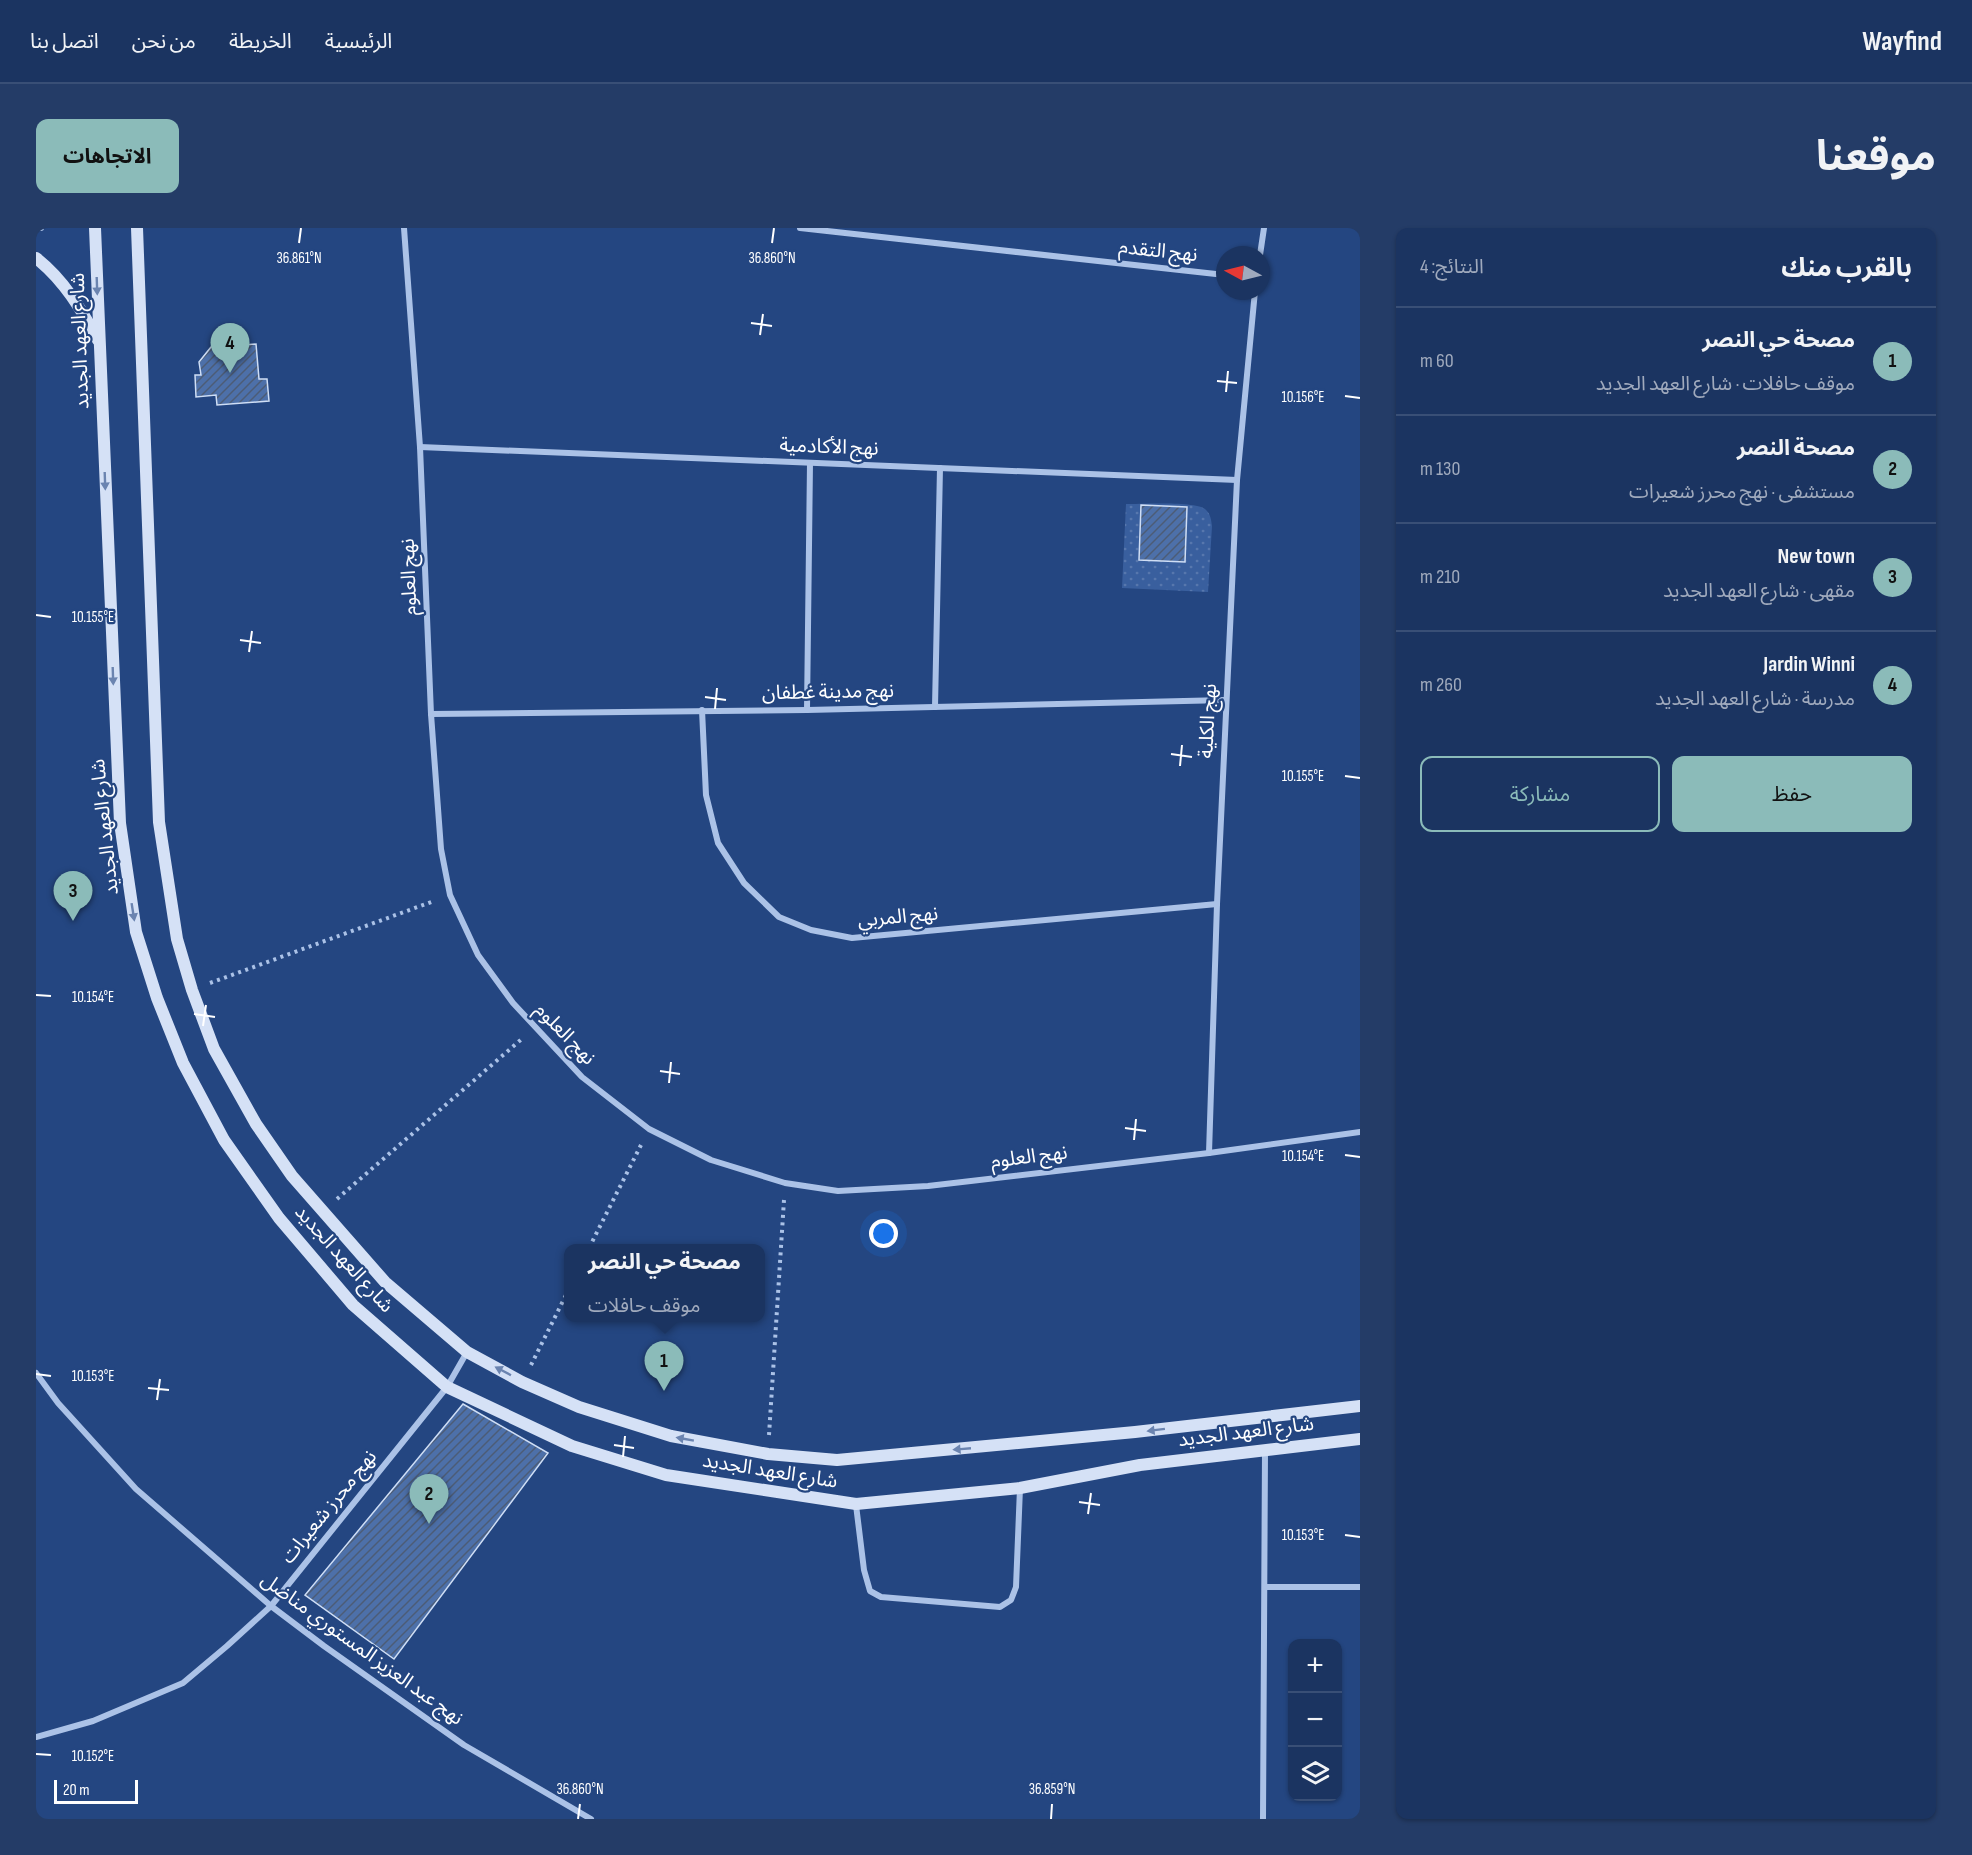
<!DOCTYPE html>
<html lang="ar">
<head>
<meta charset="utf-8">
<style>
  :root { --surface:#1b3461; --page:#243c67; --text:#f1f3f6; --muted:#a0aabd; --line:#394f76; --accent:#8bbbb9 }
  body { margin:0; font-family:"Sofia Sans Condensed","Noto Sans Arabic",sans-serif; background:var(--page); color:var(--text); direction:rtl }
  .controls { position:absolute; right:18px; bottom:18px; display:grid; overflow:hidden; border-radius:12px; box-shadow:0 2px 4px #0004 }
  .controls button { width:54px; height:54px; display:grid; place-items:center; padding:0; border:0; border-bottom:2px solid var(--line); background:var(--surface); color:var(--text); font:30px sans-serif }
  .compass { position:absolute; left:1180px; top:18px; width:54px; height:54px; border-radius:50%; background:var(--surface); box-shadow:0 2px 4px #0004; rotate:277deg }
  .scale { position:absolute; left:18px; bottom:15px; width:84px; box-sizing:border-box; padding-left:6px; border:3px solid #fff; border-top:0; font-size:16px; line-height:21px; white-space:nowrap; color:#fff; -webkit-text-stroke:4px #244681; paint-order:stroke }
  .you { position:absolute; left:848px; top:1006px; width:21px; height:21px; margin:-15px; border:4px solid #fff; border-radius:50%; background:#1a73e8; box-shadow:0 0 0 9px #1a73e833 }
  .badge { display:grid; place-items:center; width:39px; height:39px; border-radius:50%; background:var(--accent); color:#111; font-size:20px; font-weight:700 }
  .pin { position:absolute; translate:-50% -50px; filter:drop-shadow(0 2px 3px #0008) }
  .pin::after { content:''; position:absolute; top:32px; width:21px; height:18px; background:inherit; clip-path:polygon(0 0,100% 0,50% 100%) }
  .popup { position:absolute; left:528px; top:1016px; width:201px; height:78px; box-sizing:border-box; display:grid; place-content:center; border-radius:12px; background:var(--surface); filter:drop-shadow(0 2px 4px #0005); font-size:20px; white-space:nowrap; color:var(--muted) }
  .popup b { font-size:22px; color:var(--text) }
  .popup::after { content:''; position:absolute; left:50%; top:100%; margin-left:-12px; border:12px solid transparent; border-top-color:var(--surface) }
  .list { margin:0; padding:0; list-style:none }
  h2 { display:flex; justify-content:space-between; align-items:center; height:78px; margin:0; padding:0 24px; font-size:26px }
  h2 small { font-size:20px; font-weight:400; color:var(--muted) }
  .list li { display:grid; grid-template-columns:39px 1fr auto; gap:18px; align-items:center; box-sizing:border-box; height:108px; padding:0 24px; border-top:2px solid var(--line) }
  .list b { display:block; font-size:22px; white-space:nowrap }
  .list p { margin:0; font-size:20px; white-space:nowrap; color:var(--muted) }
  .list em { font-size:20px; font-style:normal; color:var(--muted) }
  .actions { display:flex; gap:12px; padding:18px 24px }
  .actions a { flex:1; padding:14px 0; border:2px solid var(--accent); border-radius:12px; text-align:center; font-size:21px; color:var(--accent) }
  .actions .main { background:var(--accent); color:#111 }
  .icon { flex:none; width:33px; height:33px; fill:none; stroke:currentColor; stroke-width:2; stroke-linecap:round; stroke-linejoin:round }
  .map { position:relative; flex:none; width:1324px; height:1591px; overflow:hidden; direction:ltr; border-radius:12px }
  header { display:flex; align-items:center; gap:36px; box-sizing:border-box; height:84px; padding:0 30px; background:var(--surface); border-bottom:2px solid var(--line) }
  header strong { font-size:28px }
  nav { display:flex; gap:33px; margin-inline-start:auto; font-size:21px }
  .intro { display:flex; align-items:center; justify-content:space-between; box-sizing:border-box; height:144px; padding:0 36px }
  h1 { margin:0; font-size:42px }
  .button { padding:15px 27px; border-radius:12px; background:var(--accent); color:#111; font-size:21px; font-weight:700 }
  main { display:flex; gap:36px; padding:0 36px }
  aside { flex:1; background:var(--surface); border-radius:12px; box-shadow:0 2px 4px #0004 }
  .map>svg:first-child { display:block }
</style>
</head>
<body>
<header>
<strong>Wayfind</strong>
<nav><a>الرئيسية</a><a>الخريطة</a><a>من نحن</a><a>اتصل بنا</a></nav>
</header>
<div class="intro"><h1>موقعنا</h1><a class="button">الاتجاهات</a></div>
<main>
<aside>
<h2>بالقرب منك<small>النتائج: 4</small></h2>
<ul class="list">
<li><span class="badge">1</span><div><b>مصحة حي النصر</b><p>موقف حافلات · شارع العهد الجديد</p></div><em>60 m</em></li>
<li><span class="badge">2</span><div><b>مصحة النصر</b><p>مستشفى · نهج محرز شعيرات</p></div><em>130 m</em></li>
<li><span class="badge">3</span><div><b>New town</b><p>مقهى · شارع العهد الجديد</p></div><em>210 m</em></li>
<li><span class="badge">4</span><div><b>Jardin Winni</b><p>مدرسة · شارع العهد الجديد</p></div><em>260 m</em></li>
</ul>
<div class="actions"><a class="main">حفظ</a><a>مشاركة</a></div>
</aside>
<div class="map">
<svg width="1324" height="1591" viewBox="0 0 1324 1591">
  <defs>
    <pattern id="grass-dots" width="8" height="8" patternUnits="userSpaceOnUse" patternTransform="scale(1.5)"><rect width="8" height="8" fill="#395f9e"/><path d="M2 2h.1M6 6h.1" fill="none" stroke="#5777ad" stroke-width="1.8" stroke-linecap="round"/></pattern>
    <pattern id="building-hatch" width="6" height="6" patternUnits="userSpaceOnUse" patternTransform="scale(1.5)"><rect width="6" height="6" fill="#4d70a9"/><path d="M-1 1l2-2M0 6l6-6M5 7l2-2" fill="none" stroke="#4c5c76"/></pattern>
  </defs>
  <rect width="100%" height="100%" fill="#244681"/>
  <path fill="url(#grass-dots)" d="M1090 276C1105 276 1159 273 1169 281 1175 286 1175 292 1176 298L1172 364 1086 360Z"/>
  <g fill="url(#building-hatch)" stroke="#cfdef5" stroke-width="1.5">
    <polygon points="220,116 223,151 231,151 233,173 181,177 180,167 160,169 159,147 165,147 163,134 175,119"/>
    <polygon points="1105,277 1151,279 1149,334 1103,332"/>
    <polygon points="427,1176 512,1225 358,1431 269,1367"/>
  </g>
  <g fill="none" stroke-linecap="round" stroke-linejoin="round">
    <g stroke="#abc2e7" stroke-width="4" stroke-dasharray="3 4.5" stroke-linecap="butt">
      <polyline points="174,755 398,673"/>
      <polyline points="301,971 488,809"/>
      <polyline points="553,1020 605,917"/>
      <polyline points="495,1137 532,1063"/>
      <polyline points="733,1207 748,972"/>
    </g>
    <g stroke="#abc2e7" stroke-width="6">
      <polyline points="0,0 5,0"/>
      <polyline points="368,0 384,219 395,486 405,621 414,667 442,727 477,775 546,849 613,901 675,932 749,955 802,963 892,958 1173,925 1324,904"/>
      <polyline points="764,0 1189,47"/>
      <polyline points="1224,27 1228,0"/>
      <polyline points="384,219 1201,252"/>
      <polyline points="899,479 904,240"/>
      <polyline points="666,482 670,567 682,615 708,655 743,689 775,702 816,710 1181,676"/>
      <polyline points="771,482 774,235"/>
      <polyline points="395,486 771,482 1190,472"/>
      <polyline points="1173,925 1181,676 1201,252 1219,63"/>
      <polyline points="0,1145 22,1175 100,1261 235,1378 288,1418 428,1517 555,1591"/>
      <polyline points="820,1277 828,1342 834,1363 845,1369 964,1379 975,1372 980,1359 984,1260"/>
      <polyline points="1229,1359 1324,1359"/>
      <polyline points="0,1509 57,1493 147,1455 191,1418 235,1378 411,1159 431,1124"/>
      <polyline points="1227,1591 1229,1223"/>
    </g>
    <g stroke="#d5e1f6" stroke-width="12">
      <polyline points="59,0 84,595 100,704 121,770 147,835 188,912 243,990 317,1077 411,1159 536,1218 630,1247 820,1276 984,1260 1104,1237 1324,1211"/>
      <polyline points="101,0 123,594 141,711 156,762 178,821 220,896 256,948 349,1054 431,1124 486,1154 543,1179 635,1208 732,1226 801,1232 1099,1204 1324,1178"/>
      <path d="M0 30C28 52 45 81 62 112"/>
    </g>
  </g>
  <defs><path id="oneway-solid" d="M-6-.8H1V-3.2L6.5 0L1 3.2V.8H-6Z" transform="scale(1.5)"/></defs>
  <g fill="#6b84b0">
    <use href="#oneway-solid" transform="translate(61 58) rotate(88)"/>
    <use href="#oneway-solid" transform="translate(69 253) rotate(88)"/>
    <use href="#oneway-solid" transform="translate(77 448) rotate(88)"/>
    <use href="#oneway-solid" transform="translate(97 684) rotate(81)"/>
    <use href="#oneway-solid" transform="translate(467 1143) rotate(-152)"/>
    <use href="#oneway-solid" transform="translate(1120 1202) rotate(173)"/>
    <use href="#oneway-solid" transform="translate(649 1211) rotate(-170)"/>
    <use href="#oneway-solid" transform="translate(926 1221) rotate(175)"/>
  </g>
  <path fill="none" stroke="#fff" stroke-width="2" d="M263 15 265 0M736 15 738 0M715 95 736 98M724 107 727 86M1181 153 1201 155M1190 164 1192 143M1309 168 1324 170M0 387 15 389M204 412 225 415M213 424 216 403M669 469 690 472M679 481 681 460M1135 526 1156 529M1144 538 1146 517M1309 548 1324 550M0 767 15 768M158 786 179 789M167 798 170 777M624 843 644 846M633 855 635 834M1089 900 1110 903M1098 912 1100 891M1309 927 1324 929M0 1146 15 1148M112 1160 133 1162M121 1172 124 1151M578 1217 598 1220M587 1229 589 1208M1043 1274 1064 1277M1052 1286 1055 1265M1309 1307 1324 1309M0 1526 15 1527M542 1591 544 1576M1015 1591 1016 1576"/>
  <g text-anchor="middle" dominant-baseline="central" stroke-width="4.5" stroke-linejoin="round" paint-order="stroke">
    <g font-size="20" fill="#fff" stroke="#244681">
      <text transform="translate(1122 23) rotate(6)">نهج التقدم</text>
      <text transform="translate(44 113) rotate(-92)">شارع العهد الجديد</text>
      <text transform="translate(793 219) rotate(2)">نهج الأكادمية</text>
      <text transform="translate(373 349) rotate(-92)">نهج العلوم</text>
      <text transform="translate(792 464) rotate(-1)">نهج مدينة غطفان</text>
      <text transform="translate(1172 493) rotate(-87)">نهج الكلية</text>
      <text transform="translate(69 599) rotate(-96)">شارع العهد الجديد</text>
      <text transform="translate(862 689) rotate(-5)">نهج المربي</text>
      <text transform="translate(529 806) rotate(46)">نهج العلوم</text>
      <text transform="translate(993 929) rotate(-7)">نهج العلوم</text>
      <text transform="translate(308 1031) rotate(48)">شارع العهد الجديد</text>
      <text transform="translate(1210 1204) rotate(-7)">شارع العهد الجديد</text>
      <text transform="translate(734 1243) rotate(9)">شارع العهد الجديد</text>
      <text transform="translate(293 1279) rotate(-51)">نهج محرز شعيرات</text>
      <text transform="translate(326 1421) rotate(36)">نهج عبد العزيز المستوري مناضل</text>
    </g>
  </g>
  <g font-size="15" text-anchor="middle" fill="#fff" stroke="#244681" stroke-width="4.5" stroke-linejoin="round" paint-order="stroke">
    <text x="263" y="35">36.861°N</text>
    <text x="736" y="35">36.860°N</text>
    <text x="1267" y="174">10.156°E</text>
    <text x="57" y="394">10.155°E</text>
    <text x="1267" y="553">10.155°E</text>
    <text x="57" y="774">10.154°E</text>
    <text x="1267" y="933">10.154°E</text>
    <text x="57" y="1153">10.153°E</text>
    <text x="1267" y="1312">10.153°E</text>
    <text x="57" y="1533">10.152°E</text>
    <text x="544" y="1566">36.860°N</text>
    <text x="1016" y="1566">36.859°N</text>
  </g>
</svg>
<div class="controls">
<button>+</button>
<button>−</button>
<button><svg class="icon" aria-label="layers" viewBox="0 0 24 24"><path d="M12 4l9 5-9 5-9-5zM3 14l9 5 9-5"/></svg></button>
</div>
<svg class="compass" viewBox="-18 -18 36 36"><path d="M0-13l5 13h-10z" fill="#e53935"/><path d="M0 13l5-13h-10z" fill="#a0aabd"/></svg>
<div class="scale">20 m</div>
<div class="you"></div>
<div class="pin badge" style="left:628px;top:1163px">1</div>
<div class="popup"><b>مصحة حي النصر</b>موقف حافلات</div>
<div class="pin badge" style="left:393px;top:1296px">2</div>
<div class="pin badge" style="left:37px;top:693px">3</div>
<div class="pin badge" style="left:194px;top:145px">4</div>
</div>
</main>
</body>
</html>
